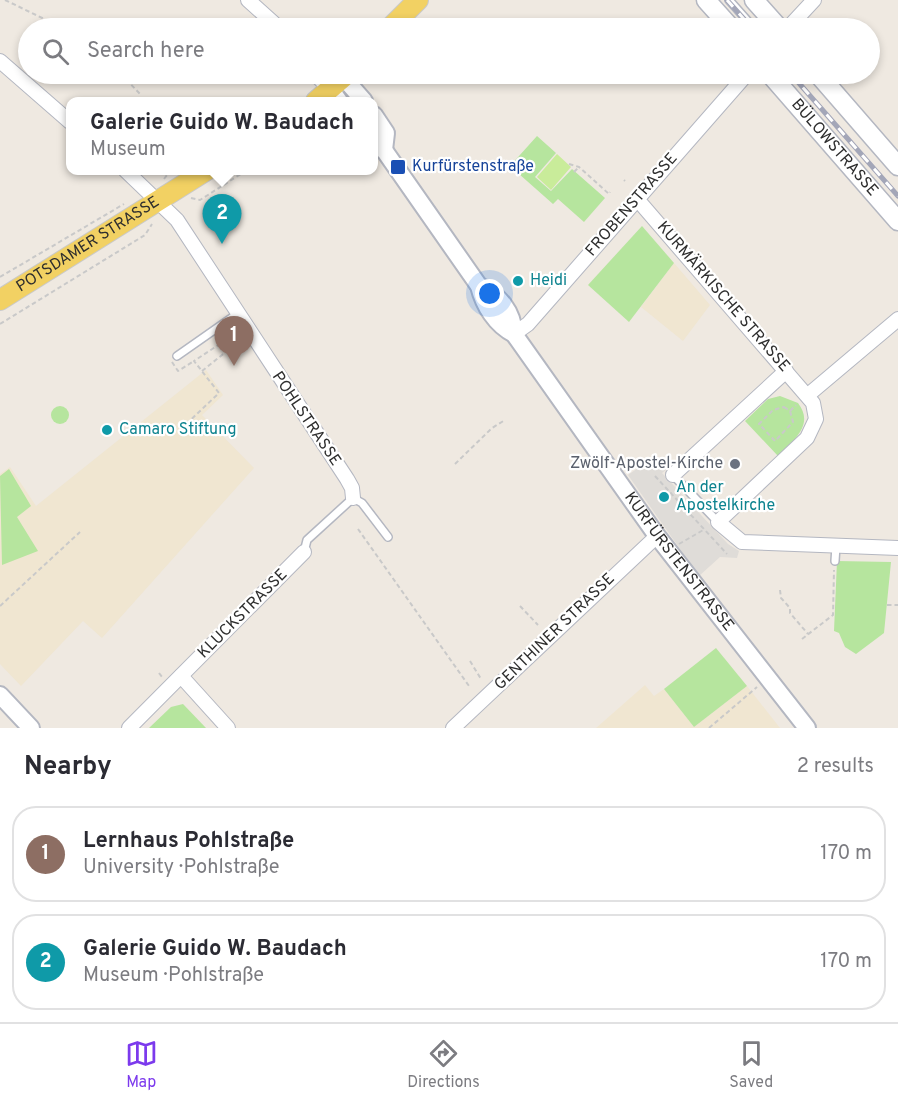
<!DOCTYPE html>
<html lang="en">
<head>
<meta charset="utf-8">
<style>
  :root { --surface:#fff; --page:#f7f7f7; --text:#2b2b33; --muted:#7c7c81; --line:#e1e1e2; --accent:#7c3aed }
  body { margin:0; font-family:Overpass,sans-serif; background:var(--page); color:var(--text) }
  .you { position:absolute; left:490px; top:294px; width:21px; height:21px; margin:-15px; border:4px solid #fff; border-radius:50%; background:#1a73e8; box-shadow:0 0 0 9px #1a73e833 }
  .badge { display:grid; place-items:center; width:39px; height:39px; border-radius:50%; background:var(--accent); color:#fff; font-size:20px; font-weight:700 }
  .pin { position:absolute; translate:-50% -50px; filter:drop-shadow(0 2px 3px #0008) }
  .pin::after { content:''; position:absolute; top:32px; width:21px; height:18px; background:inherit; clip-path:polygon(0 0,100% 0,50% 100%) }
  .popup { position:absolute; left:66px; top:97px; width:312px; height:78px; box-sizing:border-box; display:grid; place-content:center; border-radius:12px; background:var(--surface); filter:drop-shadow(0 2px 4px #0005); font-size:20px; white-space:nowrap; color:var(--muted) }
  .popup b { font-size:22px; color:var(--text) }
  .popup::after { content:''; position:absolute; left:50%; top:100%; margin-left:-12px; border:12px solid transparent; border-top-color:var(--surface) }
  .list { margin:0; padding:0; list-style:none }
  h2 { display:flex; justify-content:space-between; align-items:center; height:78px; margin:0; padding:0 24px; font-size:26px }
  h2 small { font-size:20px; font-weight:400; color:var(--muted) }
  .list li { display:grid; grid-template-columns:39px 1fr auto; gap:18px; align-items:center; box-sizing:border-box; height:96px; margin:0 12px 12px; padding:0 12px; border:2px solid var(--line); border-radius:24px }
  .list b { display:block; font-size:22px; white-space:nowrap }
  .list p { margin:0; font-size:20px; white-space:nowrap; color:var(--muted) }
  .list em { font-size:20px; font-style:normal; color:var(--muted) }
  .icon { flex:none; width:33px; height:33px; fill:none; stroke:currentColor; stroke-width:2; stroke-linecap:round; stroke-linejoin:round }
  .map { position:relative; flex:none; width:898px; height:728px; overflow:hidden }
  .search { position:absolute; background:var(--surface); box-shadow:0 3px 9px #0003; left:18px; right:18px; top:18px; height:66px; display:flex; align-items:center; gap:15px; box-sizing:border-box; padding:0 21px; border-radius:33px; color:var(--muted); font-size:22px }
  .sheet { height:294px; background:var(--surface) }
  nav { display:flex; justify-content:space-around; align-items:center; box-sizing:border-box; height:84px; border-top:2px solid var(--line); background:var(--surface); font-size:16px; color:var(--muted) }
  nav a { display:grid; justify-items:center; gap:3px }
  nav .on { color:var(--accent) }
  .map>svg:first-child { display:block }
</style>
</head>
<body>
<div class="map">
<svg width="898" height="728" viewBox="0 0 898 728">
  <rect width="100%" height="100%" fill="#efe9e1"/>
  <g fill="#f0e6d1">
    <polygon points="674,263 710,305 683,341 641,307"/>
    <polygon points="206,370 223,395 202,415 254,468 102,638 83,621 21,686 0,664 0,474 10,467 36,506"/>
    <polygon points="645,685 654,696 664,689 694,727 747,686 780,728 596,728"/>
  </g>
  <g fill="#b6e59e">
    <polygon points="537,136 556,153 535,177 551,191 572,169 605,198 584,222 558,199 553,204 510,166"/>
    <polygon points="642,226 674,263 629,322 588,285"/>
    <path d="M780 396 798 403C815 425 793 441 778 456L745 421 768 399Z"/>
    <circle cx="60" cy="415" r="9"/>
    <polygon points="9,469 31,506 17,517 38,551 2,565 0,476"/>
    <polygon points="837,561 891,562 884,633 856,654 845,647 839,633 834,631"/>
    <polygon points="716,648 747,686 694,727 664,689"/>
    <polygon points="183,704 206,728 149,728 171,707"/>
  </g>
  <polygon fill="#c9ec9a" points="557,154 571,167 551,190 537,177"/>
  <polygon fill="#dfdcd8" points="655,456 667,469 662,473 728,544 739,551 737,558 720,557 699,576 628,475"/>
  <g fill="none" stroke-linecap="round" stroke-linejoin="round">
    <defs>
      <g id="service">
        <polyline points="729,0 754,28"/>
        <polyline points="177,356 237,314"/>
        <polyline points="673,475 718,522"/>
        <polyline points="304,552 307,540 353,498 362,503 388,537"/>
        <polyline points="835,561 836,546"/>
      </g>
      <g id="minor">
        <polyline points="248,0 279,28"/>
        <polyline points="788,28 814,0"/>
        <polyline points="0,61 70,122"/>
        <polyline points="315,74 331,90"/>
        <polyline points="125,170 177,220 347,479 352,488 353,498"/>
        <polyline points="637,199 813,403 816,419 807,438 718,522 742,542 898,548"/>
        <polyline points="514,334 528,324 747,74"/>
        <polyline points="808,395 898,319"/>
        <polyline points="673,475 786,371"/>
        <polyline points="181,676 228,728"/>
        <polyline points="129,728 304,552"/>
        <polyline points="453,728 657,536"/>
      </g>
      <g id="tertiary">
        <polyline points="343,77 364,101"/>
        <polyline points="331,90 339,101"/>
        <polyline points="374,115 386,133 384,150"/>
        <path id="s1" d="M374 146 384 150 479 286C484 306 496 325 514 334L657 536 807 728"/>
        <path d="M479 286C499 294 513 312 514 334"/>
        <polyline points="0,695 31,728"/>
      </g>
      <g id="secondary">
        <polyline points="706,0 731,28"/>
        <polyline points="754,0 779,28"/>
        <path id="s2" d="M770 74 898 221"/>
        <polyline points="818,74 898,166"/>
      </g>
      <g id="primary">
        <polyline points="390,28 418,0"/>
        <polyline points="316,101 347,74"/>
        <path id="s3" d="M0 300 207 170"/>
      </g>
    </defs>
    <use href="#service" stroke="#b4b7c1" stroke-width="10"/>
    <use href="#minor" stroke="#b4b7c1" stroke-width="16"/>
    <use href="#tertiary" stroke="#b4b7c1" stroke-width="20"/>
    <use href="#secondary" stroke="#b4b7c1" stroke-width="21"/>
    <use href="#primary" stroke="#c9c9c9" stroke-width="22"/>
    <g stroke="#c9c9c9" stroke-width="2" stroke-dasharray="4.5 3" stroke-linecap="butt">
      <polyline points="5,0 63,28"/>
      <polyline points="121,74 141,95"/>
      <polyline points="289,101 301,98"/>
      <polyline points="569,164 579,167 609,194 610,192"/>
      <polyline points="574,172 579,167"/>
      <polyline points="164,179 171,170"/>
      <polyline points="624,180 625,181"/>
      <polyline points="191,198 200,200 247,170"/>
      <polyline points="0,277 124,204"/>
      <polyline points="0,324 145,235 152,224"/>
      <polyline points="172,362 178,371 194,361"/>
      <polyline points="202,371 237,343"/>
      <polygon points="784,407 790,411 793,422 775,441 759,424 773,410"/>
      <polyline points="790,411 796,405"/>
      <polyline points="181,429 219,393 194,361 232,336"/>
      <polyline points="455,464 492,428 505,420"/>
      <polyline points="655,476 727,554"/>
      <polyline points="358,529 469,686"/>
      <polyline points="679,544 705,529"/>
      <polyline points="780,590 781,598 790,608 790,613 808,634"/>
      <polyline points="887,605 898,605"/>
      <polyline points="0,606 80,532"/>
      <polyline points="520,606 538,625"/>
      <polyline points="802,639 833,615 834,570"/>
      <polyline points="470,661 481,679"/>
      <polyline points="159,673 163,678"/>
      <polyline points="709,728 757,687"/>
    </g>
    <use href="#service" stroke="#fff" stroke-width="7"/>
    <use href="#minor" stroke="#fff" stroke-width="14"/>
    <use href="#tertiary" stroke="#fff" stroke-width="16"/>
    <use href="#secondary" stroke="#fff" stroke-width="18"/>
    <use href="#primary" stroke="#f2d163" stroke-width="20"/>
    <defs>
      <g id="rail">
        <polyline points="727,0 752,28"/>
        <polyline points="791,74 898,196"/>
      </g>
    </defs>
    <use href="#rail" stroke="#a3a6b8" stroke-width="5"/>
    <use href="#rail" stroke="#fff" stroke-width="3" stroke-dasharray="9" stroke-linecap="butt"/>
  </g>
  <rect fill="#1a4fb4" stroke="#fff" stroke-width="2" x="390" y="159" width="16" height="16" rx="3"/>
  <g fill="#0f9aa8" stroke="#fff" stroke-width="2">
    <circle cx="518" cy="281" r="6"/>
    <circle cx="107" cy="430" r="6"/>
    <circle cx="664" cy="497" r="6"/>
  </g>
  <circle fill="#6b7280" stroke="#fff" stroke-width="2" cx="735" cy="464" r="6"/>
  <g text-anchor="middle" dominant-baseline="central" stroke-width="4.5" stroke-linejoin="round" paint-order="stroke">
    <g font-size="16" fill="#2e2e2e" stroke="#fff">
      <text stroke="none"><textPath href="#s2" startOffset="98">BÜLOWSTRASSE</textPath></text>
      <text transform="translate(632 205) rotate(-49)">FROBENSTRASSE</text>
      <text stroke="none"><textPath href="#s3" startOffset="104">POTSDAMER STRASSE</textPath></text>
      <text transform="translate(723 297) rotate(49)">KURMÄRKISCHE STRASSE</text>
      <text transform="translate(306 419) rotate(56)">POHLSTRASSE</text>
      <text stroke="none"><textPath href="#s1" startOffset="519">KURFÜRSTENSTRASSE</textPath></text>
      <text transform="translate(243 614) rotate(-45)">KLUCKSTRASSE</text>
      <text transform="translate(555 632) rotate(-44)">GENTHINER STRASSE</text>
    </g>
    <g font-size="16" fill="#164399" stroke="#fff" text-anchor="start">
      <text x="412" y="167">Kurfürstenstraße</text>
    </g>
    <g font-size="16" fill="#0d838f" stroke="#fff" text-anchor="start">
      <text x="530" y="281">Heidi</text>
      <text x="119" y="430">Camaro Stiftung</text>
      <text x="676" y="488">An der<tspan x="676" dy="18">Apostelkirche</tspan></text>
    </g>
    <g font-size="16" fill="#5b616d" stroke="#fff" text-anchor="end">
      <text x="723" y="464">Zwölf-Apostel-Kirche</text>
    </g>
  </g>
</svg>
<div class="you"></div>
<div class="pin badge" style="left:234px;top:366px;background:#8d6e63">1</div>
<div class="pin badge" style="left:222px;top:244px;background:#0f9aa8">2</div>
<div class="popup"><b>Galerie Guido W. Baudach</b>Museum</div>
<div class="search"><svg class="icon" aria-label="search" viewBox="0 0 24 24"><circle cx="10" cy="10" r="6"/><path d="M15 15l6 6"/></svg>Search here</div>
</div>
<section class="sheet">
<h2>Nearby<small>2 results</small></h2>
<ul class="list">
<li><span class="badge" style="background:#8d6e63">1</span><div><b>Lernhaus Pohlstraße</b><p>University · Pohlstraße</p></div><em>170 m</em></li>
<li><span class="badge" style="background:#0f9aa8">2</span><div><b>Galerie Guido W. Baudach</b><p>Museum · Pohlstraße</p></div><em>170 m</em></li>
</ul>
</section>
<nav>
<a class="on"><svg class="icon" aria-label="map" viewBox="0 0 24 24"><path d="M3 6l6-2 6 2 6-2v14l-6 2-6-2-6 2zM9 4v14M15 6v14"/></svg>Map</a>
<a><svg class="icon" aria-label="directions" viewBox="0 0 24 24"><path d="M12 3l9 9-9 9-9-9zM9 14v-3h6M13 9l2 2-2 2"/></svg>Directions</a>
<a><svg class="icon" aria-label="saved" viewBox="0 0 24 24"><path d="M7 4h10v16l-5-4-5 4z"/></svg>Saved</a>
</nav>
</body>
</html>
